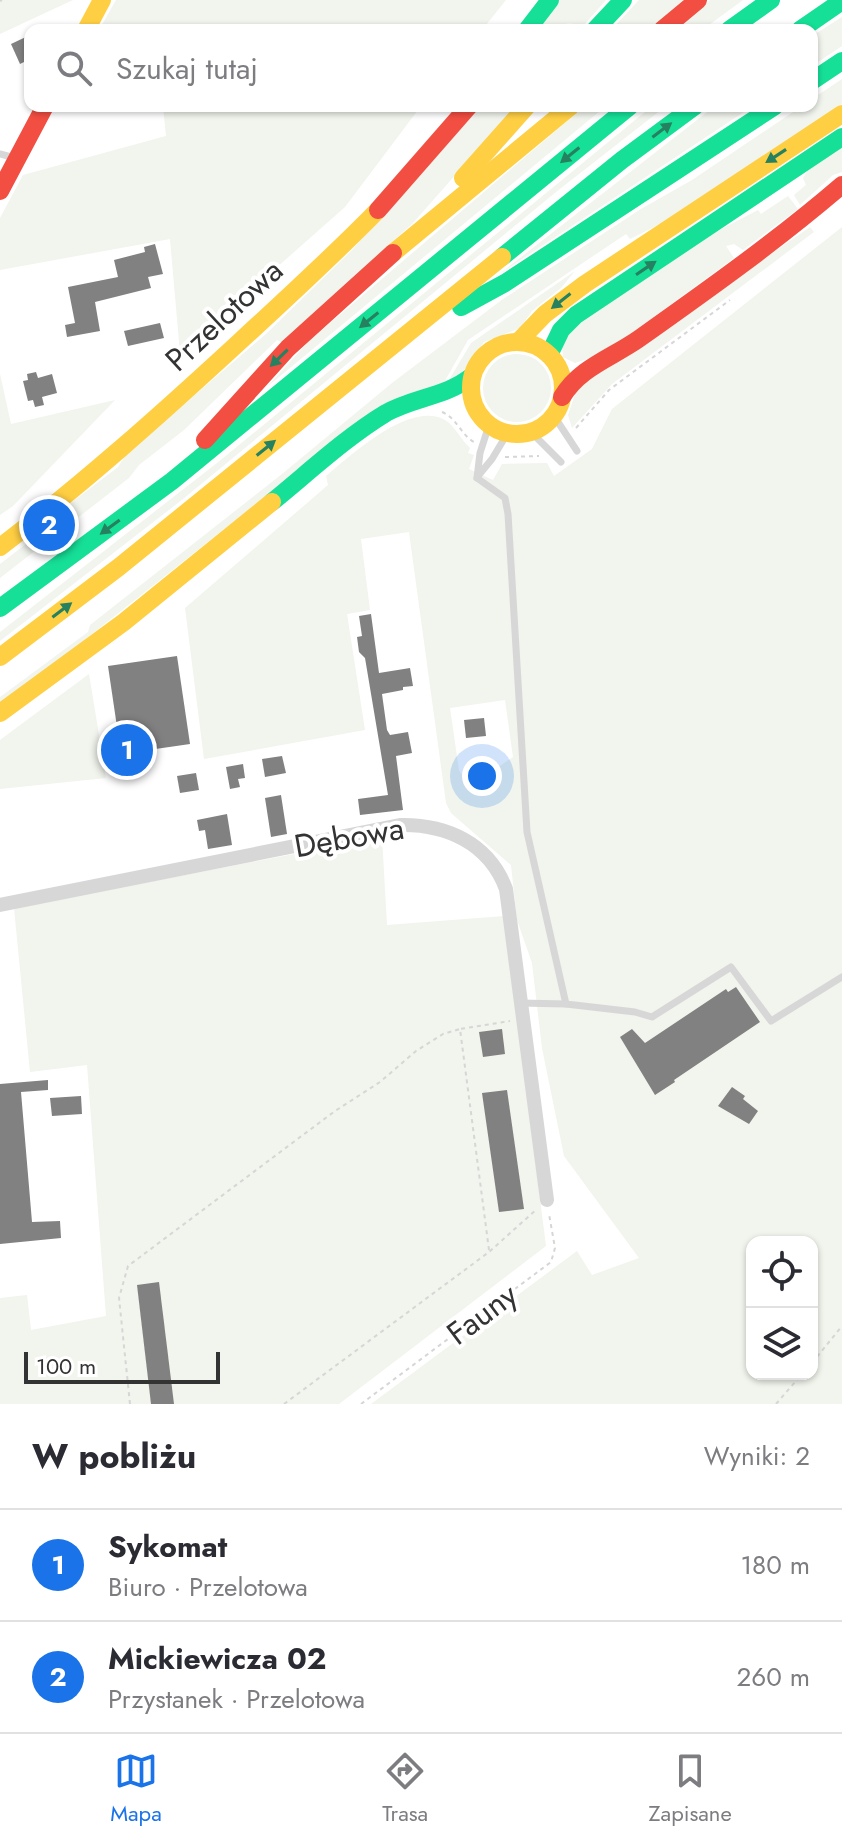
<!DOCTYPE html>
<html lang="pl">
<head>
<meta charset="utf-8">
<style>
  :root { --surface:#fff; --page:#f7f7f7; --text:#2b2b33; --muted:#7c7c81; --line:#e1e1e2; --accent:#1a73e8 }
  body { margin:0; font-family:Jost,sans-serif; background:var(--page); color:var(--text) }
  .controls { position:absolute; right:24px; bottom:24px; display:grid; overflow:hidden; border-radius:16px; box-shadow:0 2px 6px #0004 }
  .controls button { width:72px; height:72px; display:grid; place-items:center; padding:0; border:0; border-bottom:2px solid var(--line); background:var(--surface); color:var(--text); font:40px sans-serif }
  .scale { position:absolute; left:24px; bottom:20px; width:196px; box-sizing:border-box; padding-left:8px; border:4px solid #333; border-top:0; font-size:22px; line-height:28px; white-space:nowrap; color:#333; -webkit-text-stroke:6px #fff; paint-order:stroke }
  .you { position:absolute; left:482px; top:776px; width:28px; height:28px; margin:-20px; border:6px solid #fff; border-radius:50%; background:#1a73e8; box-shadow:0 0 0 12px #1a73e833 }
  .badge { display:grid; place-items:center; width:52px; height:52px; border-radius:50%; background:var(--accent); color:#fff; font-size:26px; font-weight:700 }
  .pin { position:absolute; translate:-50% -50%; border:4px solid #fff; box-shadow:0 2px 8px #0006 }
  .list { margin:0; padding:0; list-style:none }
  h2 { display:flex; justify-content:space-between; align-items:center; height:104px; margin:0; padding:0 32px; font-size:34px }
  h2 small { font-size:26px; font-weight:400; color:var(--muted) }
  .list li { display:grid; grid-template-columns:52px 1fr auto; gap:24px; align-items:center; box-sizing:border-box; height:112px; padding:0 32px; border-top:2px solid var(--line) }
  .list b { display:block; font-size:30px; white-space:nowrap }
  .list p { margin:0; font-size:26px; white-space:nowrap; color:var(--muted) }
  .list em { font-size:26px; font-style:normal; color:var(--muted) }
  .icon { flex:none; width:44px; height:44px; fill:none; stroke:currentColor; stroke-width:2; stroke-linecap:round; stroke-linejoin:round }
  .map { position:relative; flex:none; width:842px; height:1404px; overflow:hidden }
  .search { position:absolute; background:var(--surface); box-shadow:0 2px 6px #0004; left:24px; right:24px; top:24px; height:88px; display:flex; align-items:center; gap:20px; box-sizing:border-box; padding:0 28px; border-radius:16px; color:var(--muted); font-size:30px }
  .sheet { height:328px; background:var(--surface) }
  nav { display:flex; justify-content:space-around; align-items:center; box-sizing:border-box; height:112px; border-top:2px solid var(--line); background:var(--surface); font-size:22px; color:var(--muted) }
  nav a { display:grid; justify-items:center; gap:4px }
  nav .on { color:var(--accent) }
  .map>svg:first-child { display:block }
</style>
</head>
<body>
<div class="map">
<svg width="842" height="1404" viewBox="0 0 842 1404">
  <rect width="100%" height="100%" fill="#fff"/>
  <g fill="#f1f5ed" fill-rule="evenodd">
    <polygon points="0,0 73,0 0,34"/>
    <polygon points="116,0 506,0 482,30 99,30"/>
    <path d="M559 0H606L583 26C572 23 565 21 557 30H535Z"/>
    <polygon points="639,0 686,0 650,30 611,30"/>
    <polygon points="710,0 743,0 702,30 675,30"/>
    <polygon points="842,17 842,46 812,66 812,36"/>
    <polygon points="842,79 842,104 660,224 630,239 626,234 468,340 442,386 403,395 378,407 0,707 0,697 88,632 90,625 282,474 392,383 503,299 641,209 692,180 802,106 812,106 812,99"/>
    <polygon points="163,106 421,106 345,207 180,353 170,239 0,270 0,218 23,175 166,136"/>
    <polygon points="476,106 516,106 413,223 281,342 277,340 184,430 139,465 129,478 0,578 0,564 65,514 63,509 118,467 127,453 267,333 353,249"/>
    <polygon points="585,106 606,106 267,387 309,341"/>
    <polygon points="666,106 556,192 183,499 0,641 0,632 217,463 651,107"/>
    <polygon points="715,106 753,106 498,275"/>
    <polygon points="842,147 842,172 833,175 800,205 794,195 806,185 803,178 808,170"/>
    <polygon points="788,196 798,209 743,250 734,244 726,246 734,258 603,354 575,363 563,357 562,347 570,329 712,234 758,210 761,214"/>
    <polygon points="810,227 814,232 612,384 572,428 568,415 577,388"/>
    <path d="M842 227V1404H371L577 1251 592 1275 639 1258 564 1156 542 1048 532 963 517 920 511 865 451 813 446 803 409 532 361 539 370 610 347 614 365 730 204 759 185 608 328 485 326 476C350 456 410 400 445 420 455 426 461 440 470 448L468 453 474 455 469 469 493 480 502 464 547 463 554 476 592 449 612 409ZM505 700 513 757 469 787 459 770 450 708ZM752 1242H812V1374H752Z"/>
    <polygon points="575,271 561,288 532,311 520,328 484,342 458,378 449,380 471,343"/>
    <circle cx="517" cy="388" r="34"/>
    <polygon points="0,374 11,424 115,400 13,506 0,515"/>
    <polygon points="89,674 106,778 0,789 0,740"/>
    <polygon points="382,837 387,925 504,916 546,1246 339,1404 0,1404 0,1298 27,1295 31,1330 106,1316 87,1065 30,1072 14,908"/>
  </g>
  <g fill="#818181">
    <polygon points="30,35 30,59 20,64 11,44"/>
    <polygon points="155,244 163,274 148,277 151,288 95,302 100,331 67,337 65,325 75,323 68,287 118,277 114,260 145,252 144,247"/>
    <polygon points="160,323 164,338 128,346 124,331"/>
    <polygon points="36,372 38,378 52,374 57,393 42,397 44,405 35,407 33,400 28,401 23,381 28,380 27,374"/>
    <polygon points="371,614 379,673 410,668 413,686 403,687 403,690 382,694 387,730 390,735 408,732 412,753 396,756 403,810 360,815 358,799 388,795 365,658 359,652 357,637 362,636 359,616"/>
    <polygon points="177,656 190,744 121,754 108,666"/>
    <polygon points="484,718 486,736 466,738 464,720"/>
    <polygon points="282,756 286,773 265,777 262,759"/>
    <polygon points="243,764 245,778 238,779 240,787 230,789 226,767"/>
    <polygon points="196,773 199,790 180,793 177,776"/>
    <polygon points="281,795 287,834 271,837 265,798"/>
    <polygon points="227,814 232,845 208,849 205,830 199,831 197,820"/>
    <polygon points="736,987 760,1022 674,1080 675,1082 655,1095 620,1037 632,1029 645,1043 726,989 728,992"/>
    <polygon points="502,1029 505,1054 483,1057 479,1032"/>
    <polygon points="48,1080 48,1090 21,1092 32,1222 60,1221 61,1238 0,1244 0,1084"/>
    <polygon points="732,1087 745,1096 743,1099 758,1111 749,1124 718,1106"/>
    <polygon points="507,1090 524,1209 499,1212 482,1093"/>
    <polygon points="81,1096 82,1114 52,1116 50,1098"/>
    <polygon points="159,1282 174,1404 151,1404 137,1285"/>
  </g>
  <g fill="none" stroke-linecap="round" stroke-linejoin="round">
    <g stroke="#d6d6d6" stroke-width="2" stroke-dasharray="4 4" stroke-linecap="butt">
      <polyline points="0,1 2,0"/>
      <path d="M442 412C457 418 461 435 474 442"/>
      <polyline points="576,428 609,390 730,300"/>
      <polyline points="505,457 539,456"/>
      <polyline points="489,1250 460,1029 510,1021"/>
      <polyline points="812,1363 842,1326"/>
      <polyline points="130,1404 119,1298 128,1266 335,1111 380,1082 416,1051 443,1034 460,1029"/>
      <polyline points="284,1404 489,1252 537,1209"/>
      <polyline points="361,1404 551,1262 555,1248 549,1214"/>
      <polyline points="776,1404 802,1374"/>
    </g>
    <g stroke="#d7d7d7" stroke-width="7">
      <polyline points="0,154 15,158"/>
      <polyline points="554,416 577,451"/>
      <polyline points="531,432 561,462"/>
      <polyline points="478,476 492,459 507,434"/>
      <polyline points="477,478 505,498 508,514 527,832 566,1004 635,1012 652,1017 731,967 771,1021 842,977"/>
      <polyline points="477,478 480,453 489,425"/>
      <polyline points="520,1003 566,1004"/>
    </g>
    <path stroke="#d7d7d7" stroke-width="14" d="M0 905 400 825C446 824 489 843 506 889L547 1200"/>
    <g stroke="#16e098" stroke-width="18">
      <polyline points="527,30 550,0"/>
      <polyline points="595,30 623,0"/>
      <polyline points="729,30 771,0"/>
      <polyline points="800,30 842,1"/>
      <polyline points="812,81 842,61"/>
      <polyline points="502,257 622,160 695,106"/>
      <polyline points="461,307 505,283 775,106"/>
      <polyline points="549,355 561,330 576,315 842,137"/>
      <path d="M272 502C309 472 345 438 386 413 414 397 446 397 472 376"/>
      <polyline points="0,608 172,481 630,106"/>
    </g>
    <g stroke="#ffcf43" stroke-width="18">
      <polyline points="86,30 102,0"/>
      <polyline points="463,178 527,106"/>
      <polyline points="393,253 571,106"/>
      <circle cx="517" cy="388" r="46"/>
      <polyline points="518,342 545,314 585,284 842,114"/>
      <path d="M0 547C83 484 160 415 236 345 284 301 332 257 378 210"/>
      <polyline points="0,657 119,567 502,257"/>
      <polyline points="0,713 124,622 272,502"/>
    </g>
    <g stroke="#f24e42" stroke-width="18">
      <polyline points="662,30 698,0"/>
      <polyline points="0,191 45,106"/>
      <polyline points="378,210 469,106"/>
      <path d="M562 397C580 367 612 358 640 338 709 289 778 240 842 185"/>
      <polyline points="205,440 288,348 393,253"/>
    </g>
  </g>
  <defs><path id="oneway-solid" d="M-6-.8H1V-3.2L6.5 0L1 3.2V.8H-6Z" transform="scale(2)"/></defs>
  <g fill="#268160">
    <use href="#oneway-solid" transform="translate(662 130) rotate(-37)"/>
    <use href="#oneway-solid" transform="translate(570 155) rotate(141)"/>
    <use href="#oneway-solid" transform="translate(776 156) rotate(147)"/>
    <use href="#oneway-solid" transform="translate(646 268) rotate(-34)"/>
    <use href="#oneway-solid" transform="translate(561 301) rotate(142)"/>
    <use href="#oneway-solid" transform="translate(369 320) rotate(141)"/>
    <use href="#oneway-solid" transform="translate(279 358) rotate(136)"/>
    <use href="#oneway-solid" transform="translate(266 448) rotate(-39)"/>
    <use href="#oneway-solid" transform="translate(110 527) rotate(144)"/>
    <use href="#oneway-solid" transform="translate(62 610) rotate(-37)"/>
  </g>
  <g text-anchor="middle" dominant-baseline="central" stroke-width="8" stroke-linejoin="round" paint-order="stroke">
    <g font-size="32" fill="#333" stroke="#fff">
      <text transform="translate(224 315) rotate(-43)">Przelotowa</text>
      <text transform="translate(349 837) rotate(-10)">Dębowa</text>
      <text transform="translate(482 1314) rotate(-37)">Fauny</text>
    </g>
  </g>
</svg>
<div class="controls">
<button><svg class="icon" aria-label="locate" viewBox="0 0 24 24"><circle cx="12" cy="12" r="6"/><path d="M12 2v4M12 18v4M2 12h4M18 12h4"/></svg></button>
<button><svg class="icon" aria-label="layers" viewBox="0 0 24 24"><path d="M12 4l9 5-9 5-9-5zM3 14l9 5 9-5"/></svg></button>
</div>
<div class="scale">100 m</div>
<div class="you"></div>
<div class="pin badge" style="left:127px;top:750px">1</div>
<div class="pin badge" style="left:49px;top:525px">2</div>
<div class="search"><svg class="icon" aria-label="search" viewBox="0 0 24 24"><circle cx="10" cy="10" r="6"/><path d="M15 15l6 6"/></svg>Szukaj tutaj</div>
</div>
<section class="sheet">
<h2>W pobliżu<small>Wyniki: 2</small></h2>
<ul class="list">
<li><span class="badge">1</span><div><b>Sykomat</b><p>Biuro · Przelotowa</p></div><em>180 m</em></li>
<li><span class="badge">2</span><div><b>Mickiewicza 02</b><p>Przystanek · Przelotowa</p></div><em>260 m</em></li>
</ul>
</section>
<nav>
<a class="on"><svg class="icon" aria-label="map" viewBox="0 0 24 24"><path d="M3 6l6-2 6 2 6-2v14l-6 2-6-2-6 2zM9 4v14M15 6v14"/></svg>Mapa</a>
<a><svg class="icon" aria-label="directions" viewBox="0 0 24 24"><path d="M12 3l9 9-9 9-9-9zM9 14v-3h6M13 9l2 2-2 2"/></svg>Trasa</a>
<a><svg class="icon" aria-label="saved" viewBox="0 0 24 24"><path d="M7 4h10v16l-5-4-5 4z"/></svg>Zapisane</a>
</nav>
</body>
</html>
